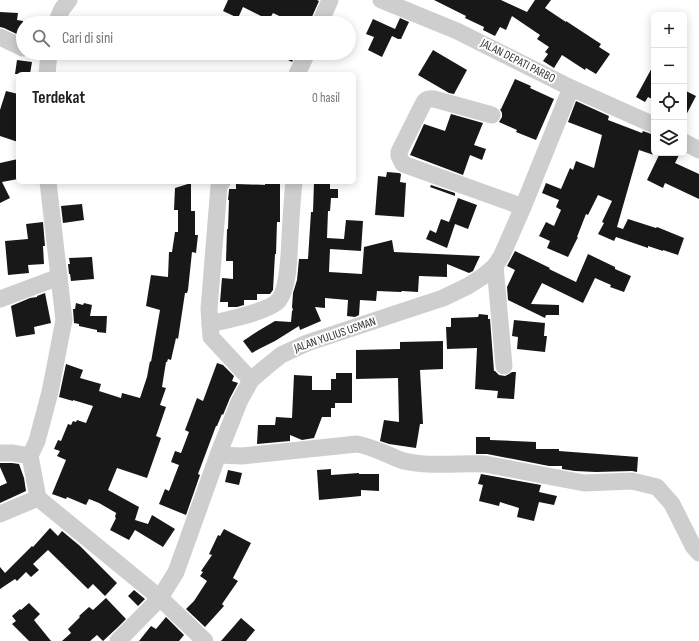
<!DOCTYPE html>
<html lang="id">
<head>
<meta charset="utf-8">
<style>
  :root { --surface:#fff; --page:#f6f6f6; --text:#202124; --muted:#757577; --line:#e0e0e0 }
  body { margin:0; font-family:"Sofia Sans Condensed",sans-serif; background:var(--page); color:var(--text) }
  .controls { position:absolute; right:12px; top:12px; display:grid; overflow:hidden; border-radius:6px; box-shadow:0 2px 10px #0003 }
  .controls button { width:36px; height:36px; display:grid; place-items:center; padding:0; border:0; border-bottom:1px solid var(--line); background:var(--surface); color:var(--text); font:20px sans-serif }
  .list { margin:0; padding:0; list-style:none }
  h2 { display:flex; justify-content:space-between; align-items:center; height:52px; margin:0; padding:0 16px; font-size:17px }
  h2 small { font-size:13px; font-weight:400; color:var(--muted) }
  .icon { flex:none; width:22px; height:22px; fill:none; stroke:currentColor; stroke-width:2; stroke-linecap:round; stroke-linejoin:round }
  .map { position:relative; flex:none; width:699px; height:641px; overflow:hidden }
  .search { position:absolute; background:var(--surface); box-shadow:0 2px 10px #0003; left:16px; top:16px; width:340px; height:44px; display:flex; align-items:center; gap:10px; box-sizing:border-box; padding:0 14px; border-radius:22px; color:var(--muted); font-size:15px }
  .panel { position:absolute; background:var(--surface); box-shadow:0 2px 10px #0003; left:16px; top:72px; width:340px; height:112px; border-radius:6px }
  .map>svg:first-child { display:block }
</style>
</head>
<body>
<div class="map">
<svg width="699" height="641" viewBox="0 0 699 641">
  <rect width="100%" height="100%" fill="#fff"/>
  <g fill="#181818">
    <polygon points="228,0 317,0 319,1 311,19 310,23 294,23 273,13 269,20 243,7 238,18 223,11"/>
    <polygon points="434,0 501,0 527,12 535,0 551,0 545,8 566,22 566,21 601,44 599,47 610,54 596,74 586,68 585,70 562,55 554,68 543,61 548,54 545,52 549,47 537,39 540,35 512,16 506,30 500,27 495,36 483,30 484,27 465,18 466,16"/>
    <polygon points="0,12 18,13 17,20 23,21 23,37 4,28 0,27"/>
    <polygon points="400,18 409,22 401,39 398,39 392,36 382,57 368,50 374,37 366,34 373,19 395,29"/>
    <polygon points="433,50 467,70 454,94 449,93 418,75"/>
    <polygon points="289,53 296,53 292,62 286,59"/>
    <polygon points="17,60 32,62 30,74 15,74"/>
    <polygon points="654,64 654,100 648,97 645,102 636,97"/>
    <polygon points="515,79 531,86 530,88 554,99 536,140 516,132 517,130 499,122 502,117 502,113 500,109 501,109"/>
    <polygon points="684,90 696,96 684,119"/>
    <polygon points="6,91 18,94 18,142 0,136 0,110"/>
    <polygon points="576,101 609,116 608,120 642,133 643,131 654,135 654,155 639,150 617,227 623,229 628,219 656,228 657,227 684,238 678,255 663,250 663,251 648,246 648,248 616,237 614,241 598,234 604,223 602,222 612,201 598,195 588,215 586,214 577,237 578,237 568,257 547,248 550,241 539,236 546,222 554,226 561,210 556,207 559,200 542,193 546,183 561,189 570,168 573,170 576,161 594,168 602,135 568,122"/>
    <polygon points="451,114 483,123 474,145 486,149 482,160 470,155 463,175 410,155 424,124 445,131"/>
    <polygon points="660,153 680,153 675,163 699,174 699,199 665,183 663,188 647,180"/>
    <polygon points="18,159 18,179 2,182 10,198 0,203 0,163"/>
    <polygon points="387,172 399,173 401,174 400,182 406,183 404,217 375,215 378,176 386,177"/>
    <polygon points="265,182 280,182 280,222 277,222 276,254 275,254 273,290 270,294 257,294 257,300 244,300 244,305 237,307 228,307 228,302 220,302 222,278 233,279 233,261 226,261 227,229 228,229 229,200 228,200 229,190 229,189 236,189 236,184 265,185"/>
    <polygon points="314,182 330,182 330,189 338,189 338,198 331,198 330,211 328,211 327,238 344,239 346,220 363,221 361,251 330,249 329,272 362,274 364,247 392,240 394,252 480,256 473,271 469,273 447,264 447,277 419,276 418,292 402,291 401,292 377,291 376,301 360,300 359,315 355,317 347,316 348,300 325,298 325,308 315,307 321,321 300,330 299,326 275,341 259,349 252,353 243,341 258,331 275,321 291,322 292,311 293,310 292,307 293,293 297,280 299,259 308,259 311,212 313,212"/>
    <polygon points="191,183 191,211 195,211 195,235 198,235 196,253 192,252 188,290 187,293 185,293 178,339 176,338 171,360 168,359 167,362 166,362 162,387 166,388 160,405 166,407 156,436 161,438 147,478 117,468 108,490 139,507 135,520 148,524 152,515 175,529 163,547 135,530 129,540 110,530 116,518 115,517 116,513 118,514 99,503 89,499 86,505 67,497 66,499 52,494 66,460 57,456 60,451 54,449 58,440 61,441 68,424 71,425 73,421 76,422 77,420 86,423 93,406 73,400 73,401 59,397 66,364 83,370 80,378 101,384 99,391 121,398 122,393 140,398 147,377 150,361 151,362 160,310 146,306 151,275 168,277 169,252 172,252 175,232 178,232 178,210 174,210 175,188"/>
    <polygon points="431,185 455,193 455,196 430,187"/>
    <polygon points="458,198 477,205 468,229 455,224 447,248 426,239 430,230 436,233 441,219 449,222"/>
    <polygon points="82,204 84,220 63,223 61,206"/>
    <polygon points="43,222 45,246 43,246 44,264 28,265 29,273 8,275 5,241 28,239 26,224"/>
    <polygon points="515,251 550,268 549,269 576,282 588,254 615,267 615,269 631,276 624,292 610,287 611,285 595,278 583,303 542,283 531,304 559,305 559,315 546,315 545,318 508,300 507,287 515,270 507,266"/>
    <polygon points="92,257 94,279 71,281 70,274 69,274 68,264 70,264 69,258"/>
    <polygon points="45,293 51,323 34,327 35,334 16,337 11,306 30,298 37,297 37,296"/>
    <polygon points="76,303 83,305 84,303 92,305 90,316 107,316 106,333 97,332 97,330 79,326 79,324 74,323 73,309 75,309"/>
    <polygon points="479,314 488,315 488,319 490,319 494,371 495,371 499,375 505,376 509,374 512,372 516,372 514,399 497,398 498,391 475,389 477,348 447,349 446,327 451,327 451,318 478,317"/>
    <polygon points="514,320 545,323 544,336 547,336 545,352 517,349 518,337 512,336"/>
    <polygon points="443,341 443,369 420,370 423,424 420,424 416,448 389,444 380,441 384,420 399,422 398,378 356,379 356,350 400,349 400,342"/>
    <polygon points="217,363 223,365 234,376 232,381 238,383 230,398 223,415 222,414 217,426 216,426 198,474 200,475 186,515 159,504 165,489 169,491 179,465 171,462 175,451 181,453 189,432 185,430 197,398 203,401"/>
    <polygon points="336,373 352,373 352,403 335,403 335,408 331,408 331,417 322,417 314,438 302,440 290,435 290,441 257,444 258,425 275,425 276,417 292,418 294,375 312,376 312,390 331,390 331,379 336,379"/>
    <polygon points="476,437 490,437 490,440 536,442 536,449 559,449 559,451 638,457 637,472 632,471 596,472 575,471 562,469 562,466 549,466 487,454 476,454"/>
    <polygon points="0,463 12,463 19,464 24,478 26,491 0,503 0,486 7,483 0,467"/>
    <polygon points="331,469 331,475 359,473 359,474 379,474 379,491 361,490 361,496 319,500 317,470"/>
    <polygon points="228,470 242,473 239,485 225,482"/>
    <polygon points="481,474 541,485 539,492 557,496 554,505 539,502 534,521 517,517 519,508 500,502 499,506 479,501 483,485 478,484"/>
    <polygon points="50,528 58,536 62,531 80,546 117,583 105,596 93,584 88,589 48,550 33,564 39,570 31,577 26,572 17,581 15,579 0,589 0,567 5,573 32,546 33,547"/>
    <polygon points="224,529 251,543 233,578 238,581 222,604 224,606 205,627 186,609 194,601 207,581 200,576 203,572 201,571 212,555 209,554 218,535 220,536"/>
    <polygon points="134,590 145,599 138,606 128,596"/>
    <polygon points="106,598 126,619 117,628 103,641 97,635 90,641 62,641 71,633 68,629 80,617 79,616 89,607 93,610"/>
    <polygon points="29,603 40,614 34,620 51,641 29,641 12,624 16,621 12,616 20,609 21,610"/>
    <polygon points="166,617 184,635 179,641 139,641 151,626 156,629"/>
    <polygon points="241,618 255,630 246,641 221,641"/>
  </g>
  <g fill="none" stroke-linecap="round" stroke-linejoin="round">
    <g stroke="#cecece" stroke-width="17">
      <polyline points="381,0 457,31 571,88 654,125"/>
      <polyline points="56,23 62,9 69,0"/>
      <polyline points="320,23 330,0"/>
      <polyline points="0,37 23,48"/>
      <polyline points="47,74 49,53"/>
      <polyline points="297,74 307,53"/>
      <path d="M492 115 434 99C428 98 425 99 423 104L399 152V156L403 164 523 207"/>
      <polyline points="684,142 699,150"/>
      <path d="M222 182 219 186 209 309 210 324C226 320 269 312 279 300 289 287 289 253 290 237 291 219 292 200 294 182"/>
      <polyline points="495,266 504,366"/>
      <polyline points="0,299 59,277"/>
      <polyline points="210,324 211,337 251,380"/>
      <polyline points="0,453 13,453 30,456 38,498 160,598 205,641"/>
      <path d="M218 455 242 456 357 444C368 446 379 451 389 455 394 457 399 460 404 461 430 467 458 463 485 464L584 483 632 481 657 487 672 504 693 546 699 553"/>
      <polyline points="30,456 37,441 50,392 64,320 48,182"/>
      <polyline points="0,514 38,498"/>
      <polyline points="118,641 160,598 176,572 218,455 239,402 251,380 265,368 281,355 307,343 443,298 468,286 482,277 495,266 502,255 523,207 571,88"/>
    </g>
  </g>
  <g text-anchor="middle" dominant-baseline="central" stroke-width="4" stroke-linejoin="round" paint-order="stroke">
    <g font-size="12" fill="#313131" stroke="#fff">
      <text transform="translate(518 61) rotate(27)">JALAN DEPATI PARBO</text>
      <text transform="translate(335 335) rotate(-19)">JALAN YULIUS USMAN</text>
    </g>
  </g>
</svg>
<div class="controls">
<button>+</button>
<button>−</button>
<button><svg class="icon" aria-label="locate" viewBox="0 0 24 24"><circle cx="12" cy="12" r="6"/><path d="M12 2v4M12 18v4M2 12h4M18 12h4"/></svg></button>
<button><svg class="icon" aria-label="layers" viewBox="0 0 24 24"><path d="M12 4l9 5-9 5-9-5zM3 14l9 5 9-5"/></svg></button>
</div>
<div class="search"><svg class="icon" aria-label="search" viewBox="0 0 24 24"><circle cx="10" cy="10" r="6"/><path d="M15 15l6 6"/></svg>Cari di sini</div>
<section class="panel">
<h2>Terdekat<small>0 hasil</small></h2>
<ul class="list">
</ul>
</section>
</div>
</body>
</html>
